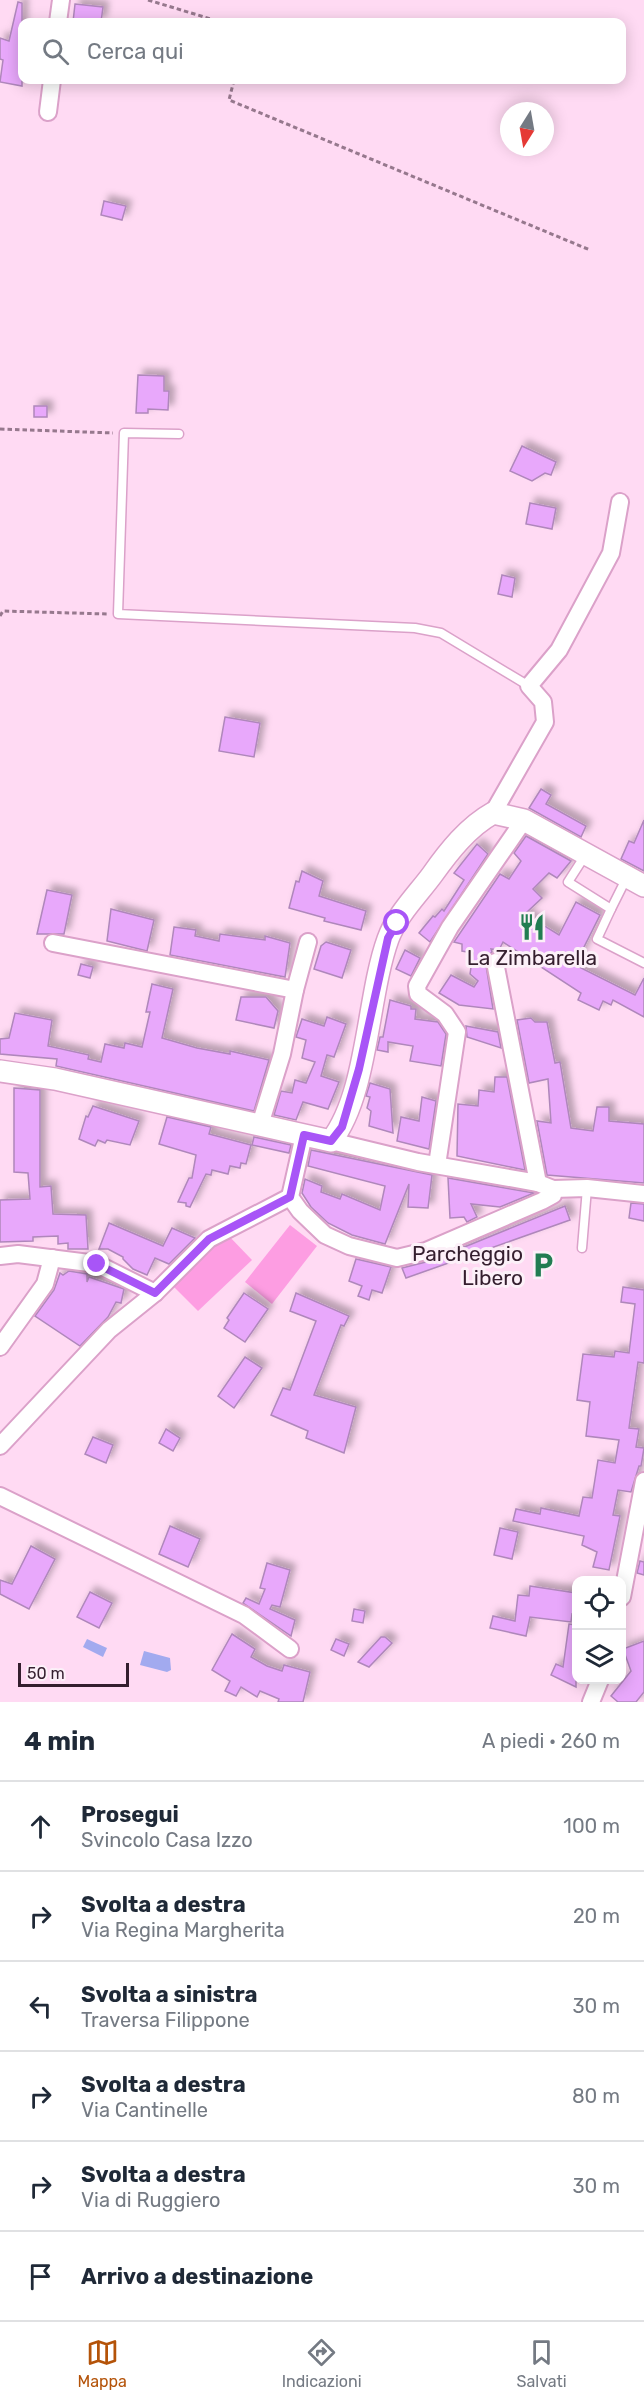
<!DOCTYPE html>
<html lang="it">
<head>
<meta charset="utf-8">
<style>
  :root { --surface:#fff; --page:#f2f2f3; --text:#1f2937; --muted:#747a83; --line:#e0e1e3; --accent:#b45309 }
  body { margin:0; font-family:Rubik,sans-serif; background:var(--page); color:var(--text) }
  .controls { position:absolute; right:18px; bottom:18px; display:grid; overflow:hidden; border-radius:12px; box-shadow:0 3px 15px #0003 }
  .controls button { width:54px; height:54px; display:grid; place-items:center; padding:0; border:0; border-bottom:2px solid var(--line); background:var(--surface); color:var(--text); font:30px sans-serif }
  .compass { position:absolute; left:500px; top:102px; width:54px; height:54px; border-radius:50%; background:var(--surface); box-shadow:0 3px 15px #0003; rotate:191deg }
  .scale { position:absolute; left:18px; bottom:15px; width:111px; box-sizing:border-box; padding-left:6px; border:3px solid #341e2e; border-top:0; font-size:16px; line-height:21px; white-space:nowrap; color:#341e2e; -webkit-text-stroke:4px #fcf0f8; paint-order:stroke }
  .stop { position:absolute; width:18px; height:18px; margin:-14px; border:4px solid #a855f7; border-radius:50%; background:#fff }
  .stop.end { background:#a855f7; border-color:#fff; box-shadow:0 2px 6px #0008 }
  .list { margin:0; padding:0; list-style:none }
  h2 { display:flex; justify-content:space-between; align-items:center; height:78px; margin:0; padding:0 24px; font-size:26px }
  h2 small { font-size:20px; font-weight:400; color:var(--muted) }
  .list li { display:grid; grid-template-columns:39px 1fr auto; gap:18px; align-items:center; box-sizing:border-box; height:90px; padding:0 24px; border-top:2px solid var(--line) }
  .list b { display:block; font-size:22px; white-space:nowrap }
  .list p { margin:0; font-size:20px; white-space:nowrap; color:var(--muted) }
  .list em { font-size:20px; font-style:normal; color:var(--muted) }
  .icon { flex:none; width:33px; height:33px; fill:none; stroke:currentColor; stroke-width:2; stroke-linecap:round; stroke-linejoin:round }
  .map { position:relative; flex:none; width:644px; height:1702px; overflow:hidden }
  .search { position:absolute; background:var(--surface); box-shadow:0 3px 15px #0003; left:18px; right:18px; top:18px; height:66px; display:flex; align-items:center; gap:15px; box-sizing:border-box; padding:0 21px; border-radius:12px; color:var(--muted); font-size:22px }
  .sheet { height:618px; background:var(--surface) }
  nav { display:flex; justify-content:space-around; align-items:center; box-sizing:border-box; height:84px; border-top:2px solid var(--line); background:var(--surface); font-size:16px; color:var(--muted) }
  nav a { display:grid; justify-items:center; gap:3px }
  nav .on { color:var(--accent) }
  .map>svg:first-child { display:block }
</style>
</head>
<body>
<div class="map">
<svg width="644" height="1702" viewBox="0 0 644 1702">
  <defs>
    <filter id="shadow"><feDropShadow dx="5.5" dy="-5.5" stdDeviation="3" flood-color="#0004"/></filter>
  </defs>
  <rect width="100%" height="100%" fill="#ffdaf3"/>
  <g fill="#fd9de2">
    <polygon points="290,1225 317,1246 272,1304 245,1282"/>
    <polygon points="226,1233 252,1260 198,1311 172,1285"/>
  </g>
  <g fill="#a2aaef">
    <polygon points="87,1639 107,1648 103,1657 83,1647"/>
    <polygon points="144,1651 170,1658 171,1670 167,1672 140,1665"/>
  </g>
  <g fill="#e8a8fb" stroke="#af87bb" stroke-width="1.5" filter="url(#shadow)">
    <polygon points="18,2 22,3 22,86 0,82 3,60 0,59 0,38 9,41"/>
    <polygon points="75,4 103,7 101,22 73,22"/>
    <polygon points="104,201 126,206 122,220 101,215"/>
    <polygon points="138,375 164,376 164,391 169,391 168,410 148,409 148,413 136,413"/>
    <rect x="34" y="406" width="13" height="11"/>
    <polygon points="522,446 556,462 551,475 545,473 532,481 510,471"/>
    <polygon points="530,503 556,508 552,529 526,524"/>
    <polygon points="502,575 515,578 512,597 498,594"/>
    <polygon points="225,717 260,723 254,757 219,751"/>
    <polygon points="541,789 551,795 546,804 586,826 581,837 529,808"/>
    <polygon points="644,820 644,871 621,859 629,841 634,843"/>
    <polygon points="526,836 571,861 557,878 549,873 533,889 542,898 525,914 559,935 576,902 600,915 575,965 635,995 644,978 644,1017 613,1000 611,1005 603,1001 599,1010 578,1000 581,993 503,942 499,950 491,949 492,952 485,959 493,1009 459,1005 439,993 451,975 474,987 478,981 470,974 473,953 462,951 462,944 454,942 500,874 509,879 521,861 514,853"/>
    <polygon points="477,844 488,854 430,942 419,933 433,916 435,917 442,909 444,911 464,880 454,873"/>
    <polygon points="302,871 323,881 319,896 366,911 361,930 324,921 325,918 289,908 296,881 299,882"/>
    <polygon points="47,890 72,895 64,934 37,934"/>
    <polygon points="111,909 154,920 147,951 107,941"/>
    <polygon points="174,927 196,930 195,936 219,941 220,934 265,940 265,936 290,943 285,977 170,955"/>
    <polygon points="326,942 351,950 342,978 314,969 321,946"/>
    <polygon points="405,950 420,958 411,976 396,969"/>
    <polygon points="81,964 93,967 90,978 78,975"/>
    <polygon points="152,984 173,989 162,1038 197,1048 230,1054 230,1051 269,1060 254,1111 56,1066 57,1059 0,1054 0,1039 9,1038 15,1013 52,1020 48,1046 89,1055 88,1059 101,1062 105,1044 124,1048 125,1043 142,1047 150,1012 146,1012"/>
    <polygon points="241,997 266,997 278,1011 274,1028 236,1020"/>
    <polygon points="390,1000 411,1006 411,1009 416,1009 415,1019 438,1022 446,1034 441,1066 410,1061 413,1046 388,1042 388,1052 377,1050 380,1037 383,1037"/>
    <polygon points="327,1017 346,1024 334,1057 327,1055 321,1076 339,1082 328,1109 303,1102 296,1120 274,1115 281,1091 292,1093 295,1080 306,1083 315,1062 302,1058 306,1040 296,1037 302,1019 324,1026"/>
    <polygon points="531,1018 535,1022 547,1022 555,1063 560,1062 571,1128 593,1131 597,1107 609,1107 609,1121 644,1124 644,1183 547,1175 537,1121 551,1123 548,1079 529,1083 517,1020"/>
    <polygon points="466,1026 498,1032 501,1048 467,1037"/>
    <polygon points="495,1077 507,1077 525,1170 457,1156 458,1104 478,1106 479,1090 494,1092"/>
    <polygon points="370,1083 390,1089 393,1133 369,1126 371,1111 367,1108 370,1097 366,1096"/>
    <polygon points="14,1088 40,1090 40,1187 51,1186 53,1214 86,1215 88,1249 68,1249 68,1243 58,1244 58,1236 33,1237 33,1241 0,1242 0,1200 30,1199 28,1173 14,1172"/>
    <polygon points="422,1097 436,1101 429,1149 397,1141 401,1117 419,1121"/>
    <polygon points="93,1106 139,1121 130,1145 107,1140 105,1143 98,1140 95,1146 79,1139 86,1116 88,1117"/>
    <polygon points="167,1117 211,1127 209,1134 251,1145 246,1164 241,1163 240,1168 230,1166 228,1174 212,1170 211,1175 206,1174 190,1207 186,1206 186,1203 178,1202 189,1178 192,1178 196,1155 159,1144"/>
    <polygon points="254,1137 291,1145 289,1153 252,1145"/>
    <polygon points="311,1150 432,1175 428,1208 408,1207 409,1184 385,1244 352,1235 328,1223 311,1207 302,1193 305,1179 322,1186 321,1192 340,1199 342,1194 380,1210 385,1186 308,1166"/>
    <polygon points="448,1178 534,1193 500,1207 471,1204 477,1217 467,1222 464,1217 450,1218"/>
    <polygon points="631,1203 644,1204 644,1221 629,1218"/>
    <polygon points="565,1206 570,1220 406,1278 402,1268 430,1261"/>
    <polygon points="109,1223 163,1246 172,1228 195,1238 169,1264 155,1258 147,1275 133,1269 123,1259 123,1257 108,1249 99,1249"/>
    <polygon points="356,1259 391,1267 382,1293 372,1290 369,1300 358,1296 362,1286 349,1281"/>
    <polygon points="69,1271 87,1274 87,1282 89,1277 124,1289 121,1303 116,1302 108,1317 80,1346 35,1316 54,1290 60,1273 63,1275"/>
    <polygon points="623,1287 644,1290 644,1363 638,1362 629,1428 639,1429 636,1447 644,1448 641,1466 639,1466 631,1492 618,1490 613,1515 620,1516 609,1570 593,1567 597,1552 582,1545 584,1536 513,1521 516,1509 540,1514 541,1508 579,1516 583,1497 592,1498 598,1460 615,1463 619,1440 586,1436 590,1402 577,1400 583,1354 614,1357 615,1351 629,1353 635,1304 621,1302"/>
    <polygon points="244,1293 268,1309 245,1342 224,1328 229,1320 227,1318"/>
    <polygon points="296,1293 349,1316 344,1326 341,1325 314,1395 356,1407 344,1453 306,1438 308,1431 271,1415 283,1388 290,1390 316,1321 290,1311"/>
    <polygon points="245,1357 262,1368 234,1408 218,1396"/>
    <polygon points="166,1429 180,1438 173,1451 159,1443"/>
    <polygon points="93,1437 113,1445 106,1463 85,1454"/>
    <polygon points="170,1526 200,1539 188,1567 159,1554"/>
    <polygon points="500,1528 518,1532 512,1559 494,1555"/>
    <polygon points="31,1546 55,1559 29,1609 0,1594 0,1580 12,1584"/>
    <polygon points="640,1561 644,1562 644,1575 637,1573"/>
    <polygon points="267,1563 290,1570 280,1607 272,1605 270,1609 295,1620 291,1636 243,1603 246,1598 259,1604 265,1589 260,1588"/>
    <polygon points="530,1586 576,1593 576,1615 572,1614 571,1622 530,1617 526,1636 490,1628 493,1616 515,1621 518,1595 529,1596"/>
    <polygon points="90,1592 112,1603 99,1628 77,1617"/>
    <polygon points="354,1609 365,1611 363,1623 352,1621"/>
    <polygon points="569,1624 576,1625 576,1687 551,1675 556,1664 563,1667"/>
    <polygon points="232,1634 255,1649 251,1657 267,1666 282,1671 284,1665 310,1672 303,1702 278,1702 279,1699 260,1691 257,1697 241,1687 236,1696 225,1691 230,1681 212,1670"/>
    <polygon points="381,1637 385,1637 392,1643 369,1667 358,1662"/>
    <polygon points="336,1639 349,1644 344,1656 331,1650"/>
    <polygon points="644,1641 644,1692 636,1702 618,1702 611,1696 631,1671 623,1649"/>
  </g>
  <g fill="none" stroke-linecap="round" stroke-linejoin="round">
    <defs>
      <g id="service">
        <polyline points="179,434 124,433 118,614 415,628 441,633 529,686"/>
        <polyline points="586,854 568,882 611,909 597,939 644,963"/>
        <polyline points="611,909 627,877"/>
        <polyline points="582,1248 587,1188"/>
      </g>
      <g id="minor">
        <polyline points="58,22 61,0"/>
        <polyline points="48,112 52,80"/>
        <polyline points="493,813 545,722 543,702 529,686 559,650 611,553 620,502"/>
        <polyline points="53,943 295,990"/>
        <polyline points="495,962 538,1183"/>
        <polyline points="260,1125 282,1054 295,990 308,942"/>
        <polyline points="304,1135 290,1197 300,1211 325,1235 349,1246 397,1258 426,1251 542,1201 553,1195 553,1189"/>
        <polyline points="331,1141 418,1162 538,1183 553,1189 587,1188 644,1194"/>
        <polyline points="437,1165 457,1032 445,1014 418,994 417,986 450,927 524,820"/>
        <polyline points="0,1256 18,1254 97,1264 155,1293"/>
        <polyline points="0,1347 45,1284 52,1258"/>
        <polyline points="0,1446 109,1330 155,1293 209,1239 290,1197"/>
        <polyline points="0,1496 244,1615 290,1649"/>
        <polyline points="622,1597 644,1481"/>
        <polyline points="591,1702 600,1680"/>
      </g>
      <path id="tertiary" d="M0 1071 55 1079 331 1141C368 1094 367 997 388 939 396 916 418 894 432 875 449 851 468 827 493 813L524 820 644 886"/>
    </defs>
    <use href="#service" stroke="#dba1c9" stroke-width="11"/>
    <use href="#minor" stroke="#dba1c9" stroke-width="20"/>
    <use href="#tertiary" stroke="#dba1c9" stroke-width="24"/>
    <g stroke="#96788d" stroke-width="3" stroke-dasharray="4.5 3" stroke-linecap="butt">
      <polyline points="148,0 221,22"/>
      <polyline points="234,80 229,100 590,250"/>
      <polyline points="0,429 113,433"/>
      <polyline points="0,616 3,611 107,614"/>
    </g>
    <use href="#service" stroke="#fff" stroke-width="8"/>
    <use href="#minor" stroke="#fff" stroke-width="16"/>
    <use href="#tertiary" stroke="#fff" stroke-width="21"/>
  </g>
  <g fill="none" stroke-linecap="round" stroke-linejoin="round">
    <polyline stroke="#a855f7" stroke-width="8" points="97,1264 155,1293 209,1239 290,1197 304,1135 331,1141 342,1127 359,1069 388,938 397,923"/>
  </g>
  <defs>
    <symbol id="restaurant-bare" viewBox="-9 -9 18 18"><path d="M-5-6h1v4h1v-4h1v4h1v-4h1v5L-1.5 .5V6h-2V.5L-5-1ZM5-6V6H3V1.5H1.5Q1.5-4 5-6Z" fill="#227d52" stroke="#fcf0f8" stroke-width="2.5" paint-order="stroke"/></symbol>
    <symbol id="parking-bare" viewBox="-9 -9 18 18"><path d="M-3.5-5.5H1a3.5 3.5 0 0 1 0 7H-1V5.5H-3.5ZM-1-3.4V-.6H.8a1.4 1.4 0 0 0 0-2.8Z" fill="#227d52" stroke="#fcf0f8" stroke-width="2.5" paint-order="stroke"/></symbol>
  </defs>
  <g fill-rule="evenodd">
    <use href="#restaurant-bare" x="513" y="908" width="38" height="38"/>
    <use href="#parking-bare" x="524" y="1246" width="38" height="38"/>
  </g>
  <g text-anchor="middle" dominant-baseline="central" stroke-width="6" stroke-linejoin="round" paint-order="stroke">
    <g font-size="21" fill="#341e2e" stroke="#fcf0f8">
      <text x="532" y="957">La Zimbarella</text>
      <text x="523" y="1253" text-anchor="end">Parcheggio<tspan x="523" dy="24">Libero</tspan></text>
    </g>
  </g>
</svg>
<div class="controls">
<button><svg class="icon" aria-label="locate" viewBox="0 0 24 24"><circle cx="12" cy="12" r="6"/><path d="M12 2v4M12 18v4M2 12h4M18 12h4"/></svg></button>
<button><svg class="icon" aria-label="layers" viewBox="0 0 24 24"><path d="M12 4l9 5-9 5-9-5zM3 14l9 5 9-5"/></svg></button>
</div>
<svg class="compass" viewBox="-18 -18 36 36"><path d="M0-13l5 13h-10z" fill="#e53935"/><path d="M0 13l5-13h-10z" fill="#747a83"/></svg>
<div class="scale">50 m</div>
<div class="stop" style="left:397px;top:923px"></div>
<div class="stop end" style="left:97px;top:1264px"></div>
<div class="search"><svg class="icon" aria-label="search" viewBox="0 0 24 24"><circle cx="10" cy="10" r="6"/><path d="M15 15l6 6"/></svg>Cerca qui</div>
</div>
<section class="sheet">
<h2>4 min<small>A piedi · 260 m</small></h2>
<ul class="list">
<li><svg class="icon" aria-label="ahead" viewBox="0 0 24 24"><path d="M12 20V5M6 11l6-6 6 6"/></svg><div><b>Prosegui</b><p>Svincolo Casa Izzo</p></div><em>100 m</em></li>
<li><svg class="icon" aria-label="right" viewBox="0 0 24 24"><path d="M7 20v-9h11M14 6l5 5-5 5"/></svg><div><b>Svolta a destra</b><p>Via Regina Margherita</p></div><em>20 m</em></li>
<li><svg class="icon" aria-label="left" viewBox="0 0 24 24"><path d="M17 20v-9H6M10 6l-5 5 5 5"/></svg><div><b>Svolta a sinistra</b><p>Traversa Filippone</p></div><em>30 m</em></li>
<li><svg class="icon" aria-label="right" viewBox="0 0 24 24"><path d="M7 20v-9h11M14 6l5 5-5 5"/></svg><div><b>Svolta a destra</b><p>Via Cantinelle</p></div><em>80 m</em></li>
<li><svg class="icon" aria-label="right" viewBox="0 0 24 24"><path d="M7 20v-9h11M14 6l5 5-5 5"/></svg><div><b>Svolta a destra</b><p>Via di Ruggiero</p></div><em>30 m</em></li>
<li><svg class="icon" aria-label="arrive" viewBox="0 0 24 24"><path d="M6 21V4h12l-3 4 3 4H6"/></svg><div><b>Arrivo a destinazione</b></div></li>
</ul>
</section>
<nav>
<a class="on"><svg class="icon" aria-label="map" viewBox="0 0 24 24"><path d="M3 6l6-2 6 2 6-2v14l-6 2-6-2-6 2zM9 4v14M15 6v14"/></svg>Mappa</a>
<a><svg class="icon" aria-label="directions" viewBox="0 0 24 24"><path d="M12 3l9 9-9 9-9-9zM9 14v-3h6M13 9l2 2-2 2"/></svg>Indicazioni</a>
<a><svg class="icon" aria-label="saved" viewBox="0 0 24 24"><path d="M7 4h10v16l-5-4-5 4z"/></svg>Salvati</a>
</nav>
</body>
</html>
